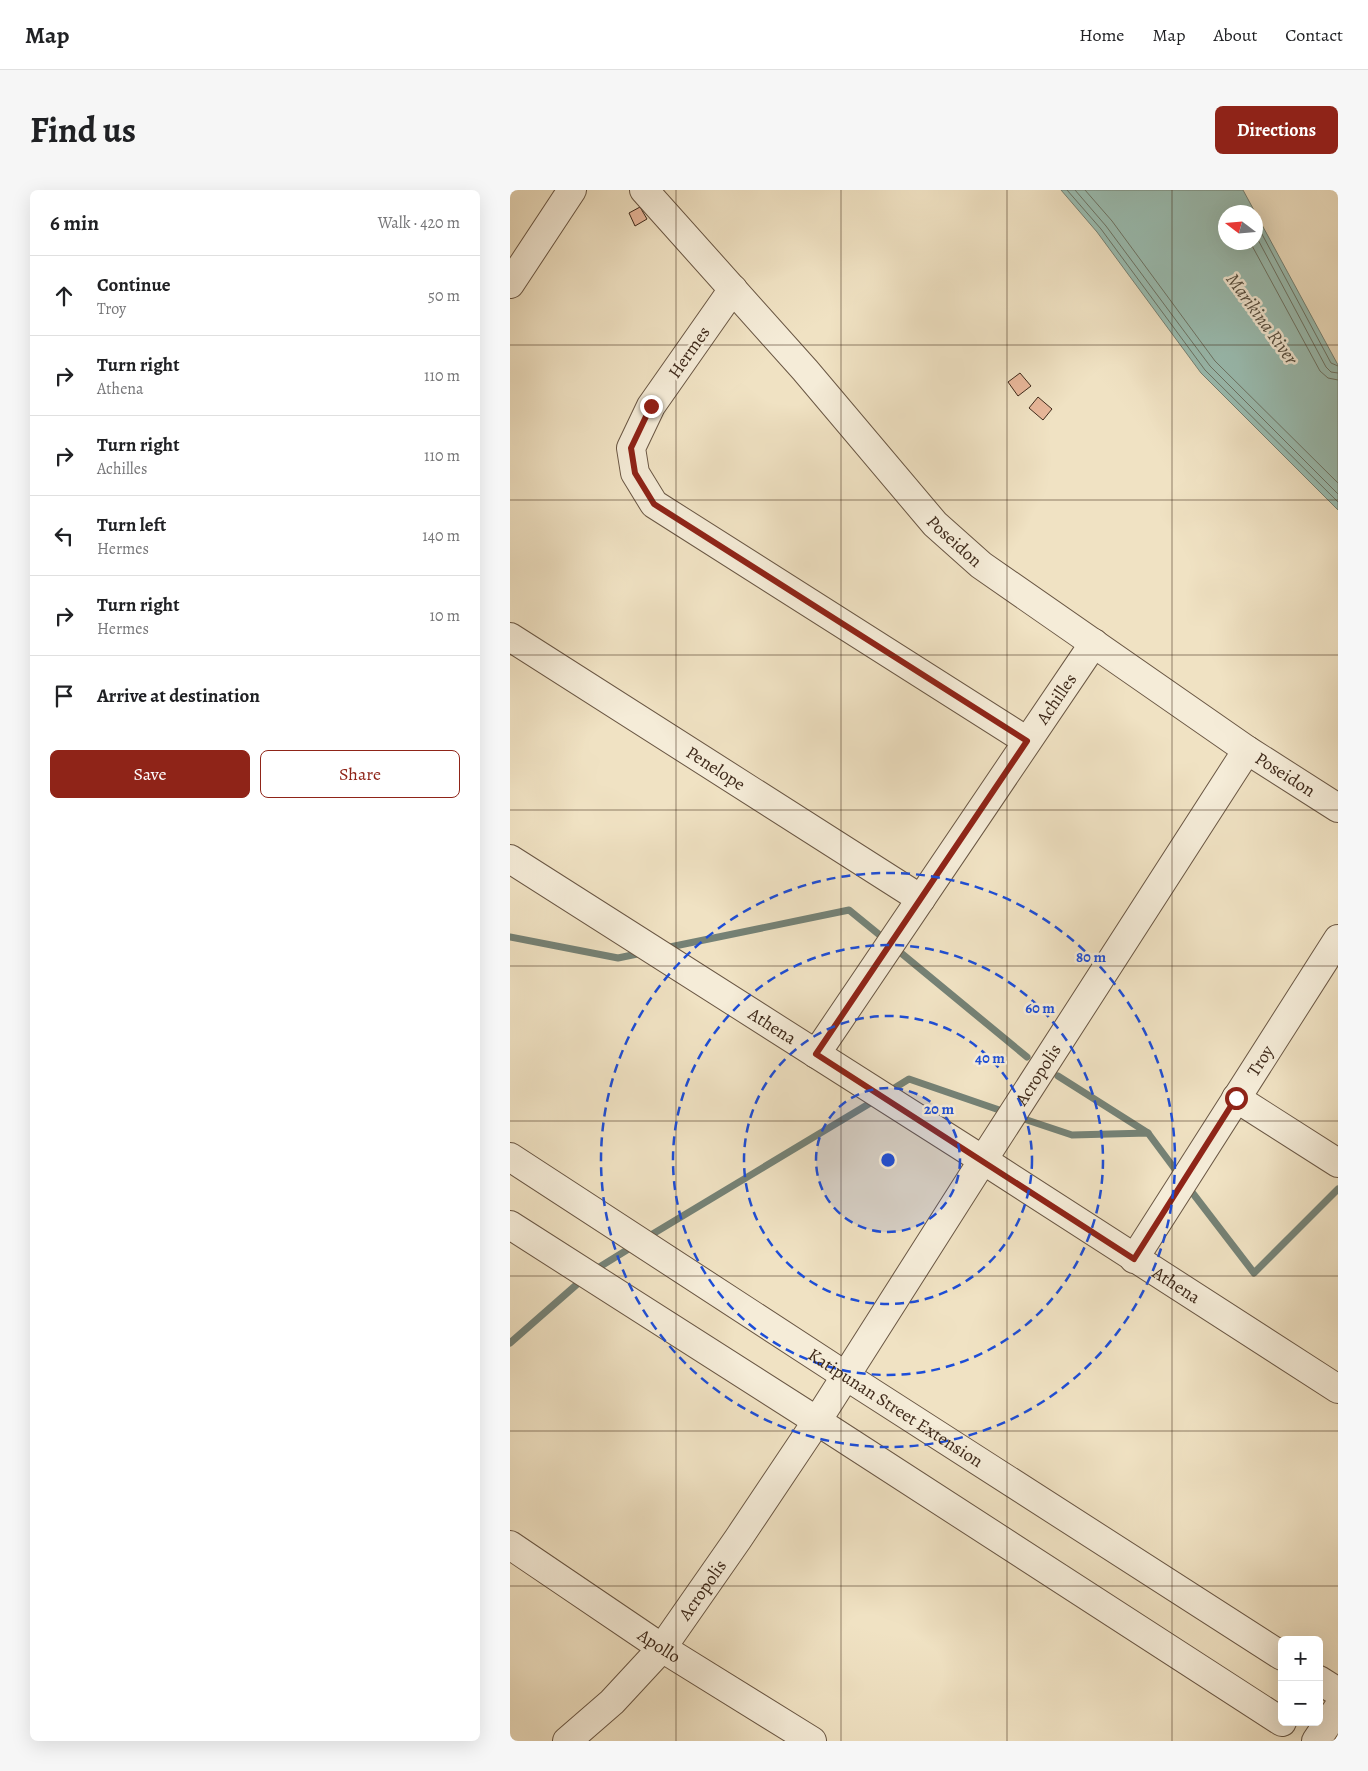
<!DOCTYPE html>
<html lang="en">
<head>
<meta charset="utf-8">
<style>
  :root { --surface:#fff; --page:#f6f6f6; --text:#202124; --muted:#757577; --line:#e0e0e0; --accent:#8f2418 }
  body { margin:0; font-family:Alegreya,serif; background:var(--page); color:var(--text) }
  .controls { position:absolute; right:15px; bottom:15px; display:grid; overflow:hidden; border-radius:8px; box-shadow:0 5px 20px #0002 }
  .controls button { width:45px; height:45px; display:grid; place-items:center; padding:0; border:0; border-bottom:1px solid var(--line); background:var(--surface); color:var(--text); font:25px sans-serif }
  .compass { position:absolute; left:708px; top:15px; width:45px; height:45px; border-radius:50%; background:var(--surface); box-shadow:0 5px 20px #0002; rotate:286deg }
  .stop { position:absolute; width:15px; height:15px; margin:-11px; border:4px solid #8f2418; border-radius:50%; background:#fff }
  .stop.end { background:#8f2418; border-color:#fff; box-shadow:0 1px 5px #0008 }
  .list { margin:0; padding:0; list-style:none }
  h2 { display:flex; justify-content:space-between; align-items:center; height:65px; margin:0; padding:0 20px; font-size:21px }
  h2 small { font-size:16px; font-weight:400; color:var(--muted) }
  .list li { display:grid; grid-template-columns:32px 1fr auto; gap:15px; align-items:center; box-sizing:border-box; height:80px; padding:0 20px; border-top:1px solid var(--line) }
  .list b { display:block; font-size:19px; white-space:nowrap }
  .list p { margin:0; font-size:16px; white-space:nowrap; color:var(--muted) }
  .list em { font-size:16px; font-style:normal; color:var(--muted) }
  .actions { display:flex; gap:10px; padding:15px 20px }
  .actions a { flex:1; padding:11px 0; border:1px solid var(--accent); border-radius:8px; text-align:center; font-size:18px; color:var(--accent) }
  .actions .main { background:var(--accent); color:#fff }
  .icon { flex:none; width:28px; height:28px; fill:none; stroke:currentColor; stroke-width:2; stroke-linecap:round; stroke-linejoin:round }
  .map { position:relative; flex:none; width:828px; height:1551px; overflow:hidden; border-radius:8px }
  header { display:flex; align-items:center; gap:30px; box-sizing:border-box; height:70px; padding:0 25px; background:var(--surface); border-bottom:1px solid var(--line) }
  header strong { font-size:24px }
  nav { display:flex; gap:28px; margin-inline-start:auto; font-size:18px }
  .intro { display:flex; align-items:center; justify-content:space-between; box-sizing:border-box; height:120px; padding:0 30px }
  h1 { margin:0; font-size:35px }
  .button { padding:12px 22px; border-radius:8px; background:var(--accent); color:#fff; font-size:18px; font-weight:700 }
  main { display:flex; gap:30px; padding:0 30px }
  aside { flex:1; background:var(--surface); border-radius:8px; box-shadow:0 5px 20px #0002 }
  .map>svg:first-child { display:block }
</style>
</head>
<body>
<header>
<strong>Map</strong>
<nav><a>Home</a><a>Map</a><a>About</a><a>Contact</a></nav>
</header>
<div class="intro"><h1>Find us</h1><a class="button">Directions</a></div>
<main>
<aside>
<h2>6 min<small>Walk · 420 m</small></h2>
<ul class="list">
<li><svg class="icon" aria-label="ahead" viewBox="0 0 24 24"><path d="M12 20V5M6 11l6-6 6 6"/></svg><div><b>Continue</b><p>Troy</p></div><em>50 m</em></li>
<li><svg class="icon" aria-label="right" viewBox="0 0 24 24"><path d="M7 20v-9h11M14 6l5 5-5 5"/></svg><div><b>Turn right</b><p>Athena</p></div><em>110 m</em></li>
<li><svg class="icon" aria-label="right" viewBox="0 0 24 24"><path d="M7 20v-9h11M14 6l5 5-5 5"/></svg><div><b>Turn right</b><p>Achilles</p></div><em>110 m</em></li>
<li><svg class="icon" aria-label="left" viewBox="0 0 24 24"><path d="M17 20v-9H6M10 6l-5 5 5 5"/></svg><div><b>Turn left</b><p>Hermes</p></div><em>140 m</em></li>
<li><svg class="icon" aria-label="right" viewBox="0 0 24 24"><path d="M7 20v-9h11M14 6l5 5-5 5"/></svg><div><b>Turn right</b><p>Hermes</p></div><em>10 m</em></li>
<li><svg class="icon" aria-label="arrive" viewBox="0 0 24 24"><path d="M6 21V4h12l-3 4 3 4H6"/></svg><div><b>Arrive at destination</b></div></li>
</ul>
<div class="actions"><a class="main">Save</a><a>Share</a></div>
</aside>
<div class="map">
<svg width="828" height="1551" viewBox="0 0 828 1551">
  <rect width="100%" height="100%" fill="#f0e2c3"/>
  <filter id="stains"><feTurbulence type="fractalNoise" baseFrequency=".004" numOctaves="4"/><feColorMatrix values="0 0 0 0 .2 0 0 0 0 .09 0 0 0 0 .02 0 0 0 .5 -.17"/></filter>
  <radialGradient id="worn" r=".72"><stop offset=".6" stop-color="#630" stop-opacity="0"/><stop offset="1" stop-color="#630" stop-opacity=".3"/></radialGradient>
  <path fill="#9abeb3" stroke="#758276" fill-rule="evenodd" d="M551 0H733L828 175V320L691 183 587 42ZM716 22H746V52H716Z"/>
  <g fill="none" stroke-linecap="round" stroke-linejoin="round">
    <g stroke="#6c7466" stroke-width="1">
      <polyline points="557,0 591,39 695,180 828,312"/>
      <polyline points="565,0 596,36 700,176 828,304"/>
      <polyline points="575,0 602,31 705,171 828,293"/>
      <polyline points="746,33 821,173 828,176"/>
      <polyline points="746,46 816,177 821,182 828,183"/>
      <polyline points="740,52 810,181 818,188 828,190"/>
    </g>
    <g stroke="#758276" stroke-width="7">
      <polyline points="0,747 108,768 132,763"/>
      <polyline points="155,758 339,720 377,751"/>
      <polyline points="385,758 517,867"/>
      <polyline points="548,886 638,943"/>
      <polyline points="378,902 399,889 498,923"/>
      <polyline points="508,927 562,945 638,943 670,986"/>
      <polyline points="678,997 744,1083 828,999"/>
      <polyline points="136,1048 367,909"/>
      <polyline points="83,1081 125,1055"/>
      <polyline points="0,1153 73,1089"/>
    </g>
  </g>
  <g fill="#e8b79a" stroke="#3e291a">
    <polygon points="130,17 137,29 125,36 119,23"/>
    <polygon points="510,183 521,196 508,206 498,192"/>
    <polygon points="528,207 542,219 533,230 519,218"/>
  </g>
  <g fill="none" stroke-linecap="round" stroke-linejoin="round">
    <defs>
      <g id="minor">
        <path id="s1" d="M134 0 295 180 425 334 471 375 737 560 828 618"/>
        <polyline points="0,94 62,0"/>
        <polyline points="223,99 141,216 121,258 125,283 144,314 517,551"/>
        <path id="s2" d="M0 447 411 709"/>
        <path id="s3" d="M0 669 473 970 828 1199"/>
        <path id="s4" d="M306 864 584 453"/>
        <polyline points="726,908 828,973"/>
        <path id="s5" d="M0 967 336 1186 772 1466"/>
        <polyline points="0,1035 307,1231 772,1532"/>
        <path id="s6" d="M624 1069 828 749"/>
        <path id="s7" d="M0 1355 152 1458 302 1551"/>
        <polyline points="809,1490 828,1502"/>
        <path id="s8" d="M57 1551 102 1512 152 1458 228 1349 307 1231 473 970 737 560"/>
        <polyline points="806,1551 828,1518"/>
      </g>
    </defs>
    <use href="#minor" stroke="#6a5744" stroke-width="30"/>
    <use href="#minor" stroke="#f5ecd8" stroke-width="28"/>
  </g>
  <g fill="none" stroke-linecap="round" stroke-linejoin="round">
    <polyline stroke="#8f2418" stroke-width="6" points="141,216 121,258 125,283 144,314 517,551 306,864 624,1069 726,908"/>
  </g>
  <path fill="none" stroke="#3e291a" stroke-width="1" stroke-opacity="0.55" d="M166 0V1551M331 0V1551M497 0V1551M662 0V1551M0 155H828M0 310H828M0 465H828M0 620H828M0 776H828M0 931H828M0 1086H828M0 1241H828M0 1396H828"/>
  <circle cx="378" cy="970" r="72" fill="#1d4ed8" fill-opacity=".12"/>
  <g fill="none" stroke="#1d4ed8" stroke-width="2.5" stroke-dasharray="9 6">
    <circle cx="378" cy="970" r="72"/>
    <circle cx="378" cy="970" r="144"/>
    <circle cx="378" cy="970" r="215"/>
    <circle cx="378" cy="970" r="287"/>
  </g>
  <g text-anchor="middle" dominant-baseline="central" stroke-width="5" stroke-linejoin="round" paint-order="stroke">
    <g font-size="18" fill="#3e291a" stroke="#f5ecd8">
      <text transform="translate(179 162) rotate(-55)">Hermes</text>
      <text stroke="none"><textPath href="#s1" startOffset="469">Poseidon</textPath></text>
      <text stroke="none"><textPath href="#s4" startOffset="429">Achilles</textPath></text>
      <text stroke="none"><textPath href="#s2" startOffset="244">Penelope</textPath></text>
      <text stroke="none"><textPath href="#s1" startOffset="874">Poseidon</textPath></text>
      <text stroke="none"><textPath href="#s3" startOffset="311">Athena</textPath></text>
      <text stroke="none"><textPath href="#s6" startOffset="235">Troy</textPath></text>
      <text stroke="none"><textPath href="#s8" startOffset="819">Acropolis</textPath></text>
      <text stroke="none"><textPath href="#s3" startOffset="791">Athena</textPath></text>
      <text stroke="none"><textPath href="#s5" startOffset="460">Katipunan Street Extension</textPath></text>
      <text stroke="none"><textPath href="#s8" startOffset="204">Acropolis</textPath></text>
      <text stroke="none"><textPath href="#s7" startOffset="180">Apollo</textPath></text>
    </g>
    <g font-size="19" font-style="italic" fill="#554e40" stroke="#f5ecd8">
      <text transform="translate(752 129) rotate(54)">Marikina River</text>
    </g>
  </g>
  <circle cx="378" cy="970" r="8" fill="#1d4ed8" stroke="#f5ecd8" stroke-width="2.5"/>
  <g font-size="15" text-anchor="middle" font-weight="bold" fill="#1d4ed8" stroke="#f5ecd8" stroke-width="5" stroke-linejoin="round" paint-order="stroke">
    <text x="581" y="772">80 m</text>
    <text x="530" y="823">60 m</text>
    <text x="480" y="873">40 m</text>
    <text x="429" y="924">20 m</text>
  </g>
  <rect width="100%" height="100%" filter="url(#stains)"/>
  <rect width="100%" height="100%" fill="url(#worn)"/>
</svg>
<div class="controls">
<button>+</button>
<button>−</button>
</div>
<svg class="compass" viewBox="-18 -18 36 36"><path d="M0-13l5 13h-10z" fill="#e53935"/><path d="M0 13l5-13h-10z" fill="#757577"/></svg>
<div class="stop" style="left:726px;top:908px"></div>
<div class="stop end" style="left:141px;top:216px"></div>
</div>
</main>
</body>
</html>
